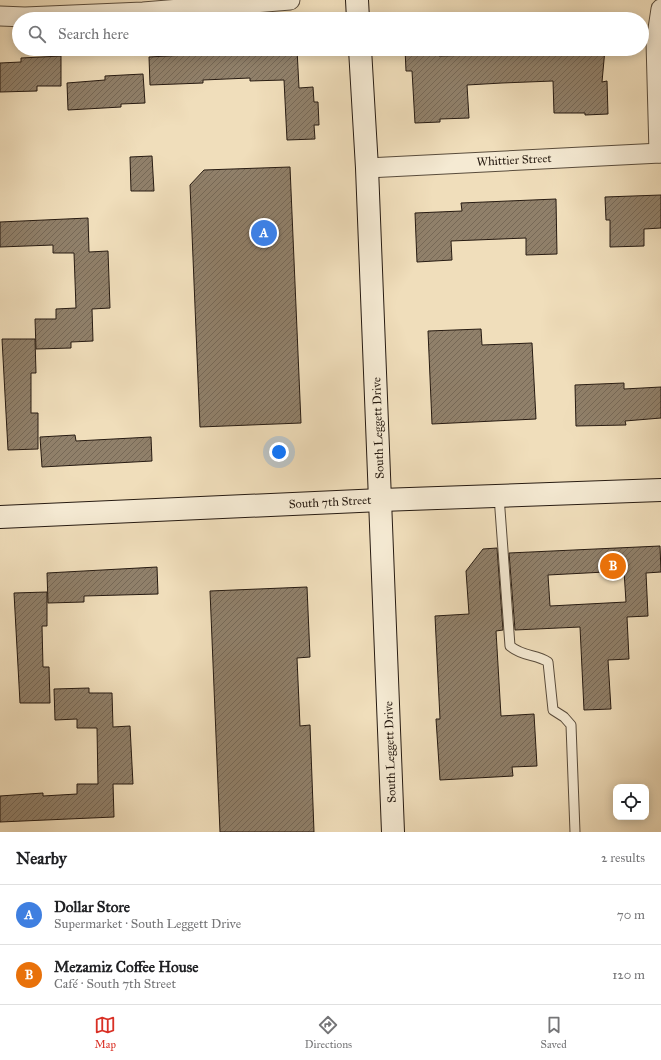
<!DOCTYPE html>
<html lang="en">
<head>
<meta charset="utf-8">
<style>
  :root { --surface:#fff; --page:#f2f2f2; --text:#202124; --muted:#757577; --line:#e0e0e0; --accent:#d93025 }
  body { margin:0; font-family:"IM FELL Great Primer",serif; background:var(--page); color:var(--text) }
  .controls { position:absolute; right:12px; bottom:12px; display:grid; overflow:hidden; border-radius:8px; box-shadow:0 2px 10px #0003 }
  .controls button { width:36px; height:36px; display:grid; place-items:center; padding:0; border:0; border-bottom:1px solid var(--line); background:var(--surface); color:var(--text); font:20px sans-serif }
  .you { position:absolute; left:279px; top:452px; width:14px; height:14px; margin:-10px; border:3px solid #fff; border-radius:50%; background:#1a73e8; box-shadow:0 0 0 6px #1a73e833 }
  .badge { display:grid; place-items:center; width:26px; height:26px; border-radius:50%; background:var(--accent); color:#fff; font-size:13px; font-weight:700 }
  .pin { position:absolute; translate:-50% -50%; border:2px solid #fff; box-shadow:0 1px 4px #0006 }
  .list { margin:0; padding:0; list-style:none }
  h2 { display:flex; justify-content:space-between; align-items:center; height:52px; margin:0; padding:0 16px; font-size:17px }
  h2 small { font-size:13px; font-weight:400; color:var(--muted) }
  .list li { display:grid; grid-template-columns:26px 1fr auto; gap:12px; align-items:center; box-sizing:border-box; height:60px; padding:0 16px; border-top:1px solid var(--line) }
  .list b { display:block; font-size:15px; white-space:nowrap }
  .list p { margin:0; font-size:13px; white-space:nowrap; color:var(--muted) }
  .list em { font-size:13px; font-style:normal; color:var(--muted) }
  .icon { flex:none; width:22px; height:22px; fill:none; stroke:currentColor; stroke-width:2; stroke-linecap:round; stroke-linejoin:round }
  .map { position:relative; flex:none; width:661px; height:832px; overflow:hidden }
  .search { position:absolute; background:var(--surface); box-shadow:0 2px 10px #0003; left:12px; right:12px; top:12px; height:44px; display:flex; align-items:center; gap:10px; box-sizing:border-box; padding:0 14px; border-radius:22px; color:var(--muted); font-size:15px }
  .sheet { height:172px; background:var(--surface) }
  nav { display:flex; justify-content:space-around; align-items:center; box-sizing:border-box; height:56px; border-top:1px solid var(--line); background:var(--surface); font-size:11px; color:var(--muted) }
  nav a { display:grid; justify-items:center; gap:2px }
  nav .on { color:var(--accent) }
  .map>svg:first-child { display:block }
</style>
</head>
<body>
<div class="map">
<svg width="661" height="832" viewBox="0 0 661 832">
  <defs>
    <pattern id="building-hatch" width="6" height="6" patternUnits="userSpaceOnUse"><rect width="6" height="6" fill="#90806a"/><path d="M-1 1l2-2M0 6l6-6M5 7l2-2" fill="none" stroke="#766856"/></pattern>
  </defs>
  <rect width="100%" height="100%" fill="#f0debb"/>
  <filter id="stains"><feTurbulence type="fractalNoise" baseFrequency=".005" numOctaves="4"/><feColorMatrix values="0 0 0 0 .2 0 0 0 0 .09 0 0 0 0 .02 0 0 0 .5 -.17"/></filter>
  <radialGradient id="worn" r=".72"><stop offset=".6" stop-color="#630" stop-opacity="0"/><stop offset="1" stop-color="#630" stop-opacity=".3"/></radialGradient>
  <g fill="url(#building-hatch)" stroke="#271b12" fill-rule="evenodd">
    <polygon points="215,49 297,49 299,88 313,87 314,102 318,102 319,125 314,125 315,139 287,140 284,80 250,81 250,78 203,80 203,83 150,85 149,57 186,55 186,50"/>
    <polygon points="405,49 439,49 439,56 475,55 475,52 489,51 489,49 542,49 542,52 575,51 575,49 605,49 602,82 607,81 608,114 585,115 585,113 554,113 553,81 502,83 467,85 469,118 440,119 440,122 415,123 412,71 406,71"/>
    <polygon points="61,56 61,86 37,86 37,91 0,92 0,63 21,62 21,58"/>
    <polygon points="143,74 145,103 121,104 121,107 68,110 67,83 105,80 105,76"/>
    <polygon points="152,156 154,191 131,191 130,157"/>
    <polygon points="290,167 301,423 200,427 190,185 204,170"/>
    <polygon points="661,195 661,228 644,229 644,246 610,247 610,220 606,220 605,197"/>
    <polygon points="556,199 557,254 526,255 526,238 451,241 452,260 417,262 415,213 462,211 461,203"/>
    <polygon points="88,218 89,252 108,251 110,308 92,309 93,341 71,342 71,348 36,349 35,319 56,319 56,309 76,308 74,253 53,253 53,245 0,247 0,222"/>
    <polygon points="481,329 482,345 532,343 536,419 432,424 428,331"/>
    <polygon points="2,339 35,339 36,373 31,373 31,413 38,413 38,449 8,450"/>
    <polygon points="624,383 624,389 661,387 661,418 625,421 626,425 576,426 575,385"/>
    <polygon points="75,435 76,441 151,437 152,461 42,467 40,437"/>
    <path d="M660 546 661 572 646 573 648 616 627 617 629 659 608 660 611 709 584 710 580 627 515 630 509 553ZM624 571 626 602 550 606 548 575Z"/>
    <polygon points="497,548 503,630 496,631 501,716 534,714 537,766 512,767 513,776 440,780 436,719 440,719 435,616 469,614 466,571 483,549"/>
    <polygon points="157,567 158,594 84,596 84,602 48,603 47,573"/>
    <polygon points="307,587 310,657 297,658 300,726 310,725 314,832 220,832 210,591"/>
    <polygon points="47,592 47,626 42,626 43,667 49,667 50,703 20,703 14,593"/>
    <polygon points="89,688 89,693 112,693 113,727 130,726 133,784 113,784 114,817 0,822 0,796 43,793 43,796 77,794 77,784 98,784 97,728 77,728 77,719 55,720 54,689"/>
  </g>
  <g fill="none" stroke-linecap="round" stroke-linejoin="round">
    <defs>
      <path id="lane" d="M499 496 510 646C523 657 536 654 548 662L553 710 564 717 571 725 575 832"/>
      <g id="street">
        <polyline points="0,16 25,17 143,12 290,0"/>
        <polyline points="659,153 656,42 661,9"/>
        <polyline points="367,168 661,153"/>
      </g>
      <g id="secondary">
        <polyline points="357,0 358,19"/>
        <polyline points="360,49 367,168 393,832"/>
        <polyline points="0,517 381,500 661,490"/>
      </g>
    </defs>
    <use href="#lane" stroke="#594c3c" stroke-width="11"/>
    <use href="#street" stroke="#594c3c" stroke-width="21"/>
    <use href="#secondary" stroke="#271b12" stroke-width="24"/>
    <use href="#lane" stroke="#f5ead3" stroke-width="9"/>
    <use href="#street" stroke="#f5ead3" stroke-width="19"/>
    <use href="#secondary" stroke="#f5ead3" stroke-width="22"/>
  </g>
  <g text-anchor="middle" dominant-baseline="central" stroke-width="4" stroke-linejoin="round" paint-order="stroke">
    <g font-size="12" fill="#271b12" stroke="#f5ead3">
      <text transform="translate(514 160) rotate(-3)">Whittier Street</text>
      <text transform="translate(378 428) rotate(-92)">South Leggett Drive</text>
      <text transform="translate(330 502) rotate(-3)">South 7th Street</text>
      <text transform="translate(390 752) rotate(-92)">South Leggett Drive</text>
    </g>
  </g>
  <rect width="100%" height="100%" filter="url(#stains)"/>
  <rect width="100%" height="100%" fill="url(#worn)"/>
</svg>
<div class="controls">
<button><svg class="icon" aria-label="locate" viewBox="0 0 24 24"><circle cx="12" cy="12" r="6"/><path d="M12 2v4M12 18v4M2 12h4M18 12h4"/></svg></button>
</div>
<div class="you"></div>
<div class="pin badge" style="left:264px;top:233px;background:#3f7fe0">A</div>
<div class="pin badge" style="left:613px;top:566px;background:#e8710a">B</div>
<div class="search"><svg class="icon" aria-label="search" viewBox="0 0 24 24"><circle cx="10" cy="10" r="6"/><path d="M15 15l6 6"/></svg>Search here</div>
</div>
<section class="sheet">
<h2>Nearby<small>2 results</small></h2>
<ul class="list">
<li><span class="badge" style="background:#3f7fe0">A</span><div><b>Dollar Store</b><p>Supermarket · South Leggett Drive</p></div><em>70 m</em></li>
<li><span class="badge" style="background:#e8710a">B</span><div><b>Mezamiz Coffee House</b><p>Café · South 7th Street</p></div><em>120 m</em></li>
</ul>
</section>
<nav>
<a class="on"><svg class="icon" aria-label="map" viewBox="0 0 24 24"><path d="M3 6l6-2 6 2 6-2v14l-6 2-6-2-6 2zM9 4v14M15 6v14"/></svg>Map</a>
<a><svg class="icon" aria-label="directions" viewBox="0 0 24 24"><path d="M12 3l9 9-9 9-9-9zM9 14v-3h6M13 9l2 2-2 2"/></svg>Directions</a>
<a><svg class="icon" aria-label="saved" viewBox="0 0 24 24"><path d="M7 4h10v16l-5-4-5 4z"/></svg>Saved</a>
</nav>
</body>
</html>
